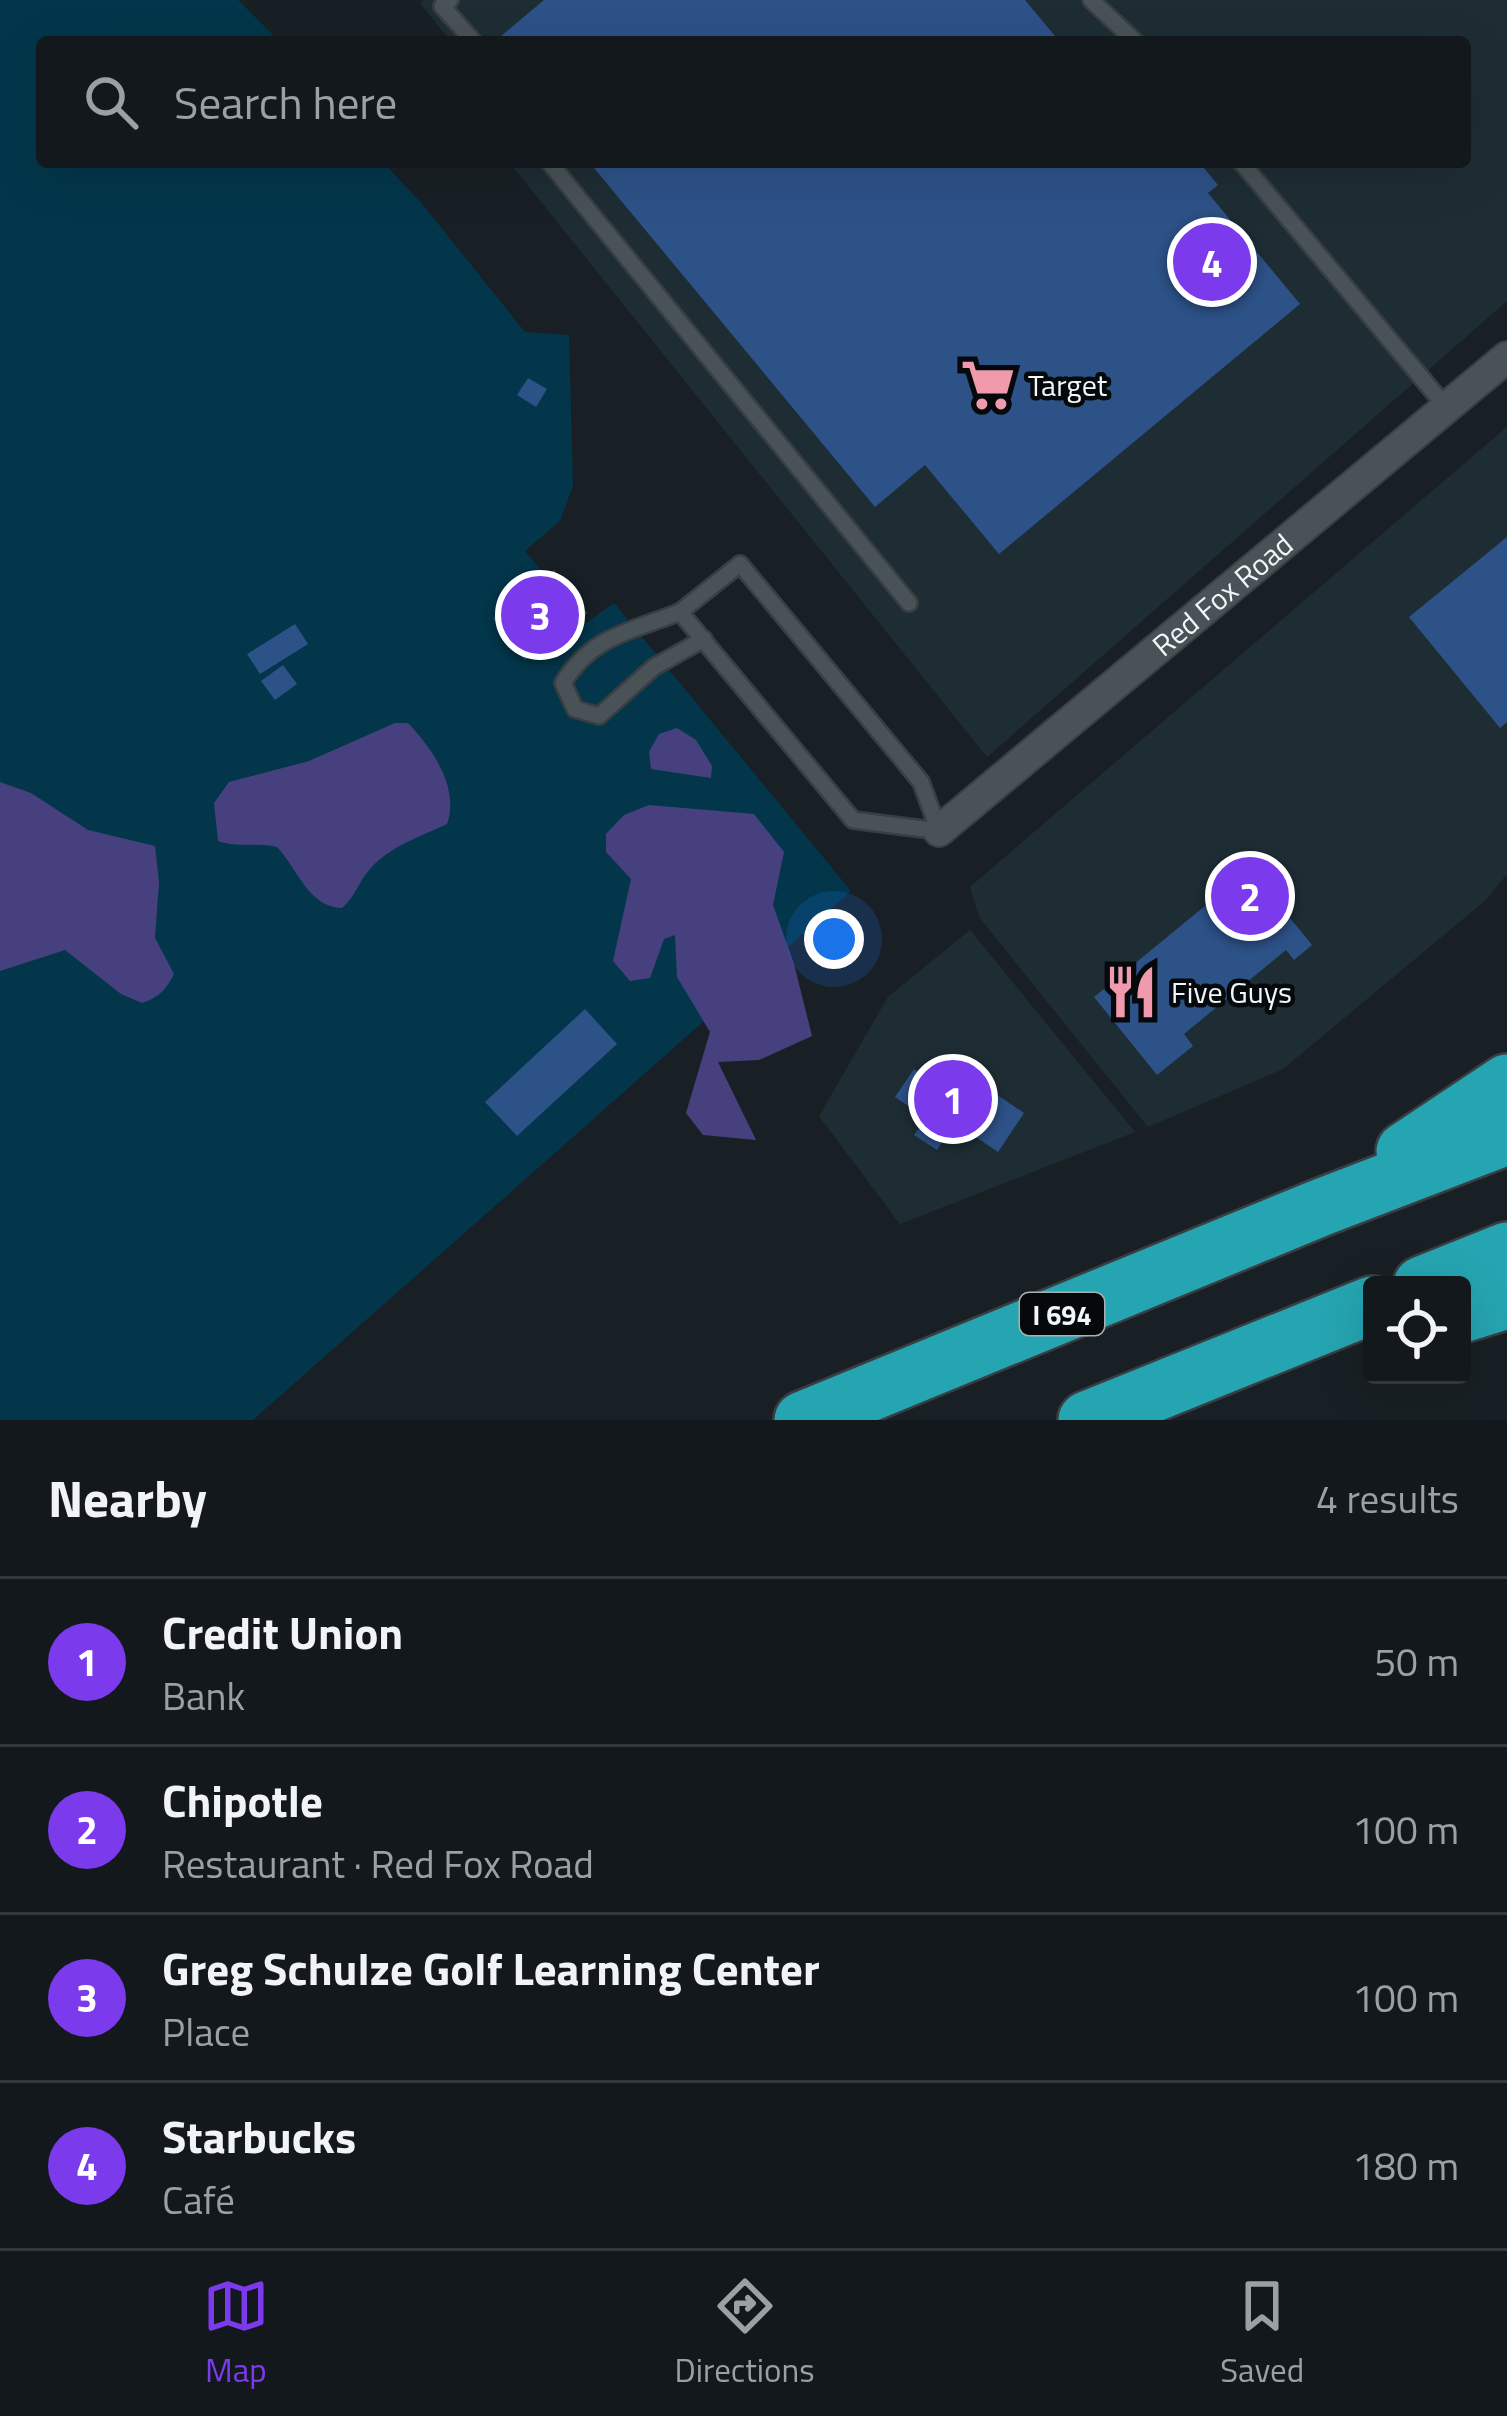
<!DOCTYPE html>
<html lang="en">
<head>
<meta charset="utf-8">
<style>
  :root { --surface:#12181c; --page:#1f2529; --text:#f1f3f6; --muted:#9ca0a3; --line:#31373b; --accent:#7c3aed }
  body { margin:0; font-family:"Titillium Web",sans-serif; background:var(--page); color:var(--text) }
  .controls { position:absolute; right:36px; bottom:36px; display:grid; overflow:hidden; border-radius:12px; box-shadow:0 12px 48px #0002 }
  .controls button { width:108px; height:108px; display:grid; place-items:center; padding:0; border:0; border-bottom:3px solid var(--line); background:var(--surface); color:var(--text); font:60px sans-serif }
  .you { position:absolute; left:834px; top:939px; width:42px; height:42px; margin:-30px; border:9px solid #fff; border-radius:50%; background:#1a73e8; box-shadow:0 0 0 18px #1a73e833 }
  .badge { display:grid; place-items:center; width:78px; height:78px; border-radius:50%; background:var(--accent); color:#fff; font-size:39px; font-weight:700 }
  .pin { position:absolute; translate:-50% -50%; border:6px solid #fff; box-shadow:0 3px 12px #0006 }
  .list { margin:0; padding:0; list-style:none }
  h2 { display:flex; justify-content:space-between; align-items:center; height:156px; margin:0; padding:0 48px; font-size:51px }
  h2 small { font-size:39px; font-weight:400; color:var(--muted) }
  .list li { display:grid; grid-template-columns:78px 1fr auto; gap:36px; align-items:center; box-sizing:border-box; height:168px; padding:0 48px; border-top:3px solid var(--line) }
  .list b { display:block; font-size:45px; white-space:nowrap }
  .list p { margin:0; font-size:39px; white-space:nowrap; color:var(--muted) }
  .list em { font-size:39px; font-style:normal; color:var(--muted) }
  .icon { flex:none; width:66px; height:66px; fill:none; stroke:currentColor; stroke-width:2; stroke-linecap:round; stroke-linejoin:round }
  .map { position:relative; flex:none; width:1507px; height:1420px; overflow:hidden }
  .search { position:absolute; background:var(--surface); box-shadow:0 12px 48px #0002; left:36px; right:36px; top:36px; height:132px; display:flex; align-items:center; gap:30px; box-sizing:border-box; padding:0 42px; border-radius:12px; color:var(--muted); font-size:45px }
  .sheet { height:828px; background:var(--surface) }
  nav { display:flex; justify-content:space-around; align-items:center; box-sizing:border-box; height:168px; border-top:3px solid var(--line); background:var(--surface); font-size:33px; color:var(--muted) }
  nav a { display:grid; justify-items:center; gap:6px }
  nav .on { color:var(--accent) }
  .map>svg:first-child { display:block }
</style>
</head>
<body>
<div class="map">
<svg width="1507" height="1420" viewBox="0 0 1507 1420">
  <rect width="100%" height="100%" fill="#182025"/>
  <g fill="#1e2d34">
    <polygon points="424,0 1507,0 1507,301 987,757 509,162 1465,162 1465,42 451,42 420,3"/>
    <polygon points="1507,427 1507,874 1486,900 1283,1069 1148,1127 979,917 970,887"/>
    <polygon points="970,930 1135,1132 900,1224 819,1116 888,997"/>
  </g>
  <polygon fill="#03364b" points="0,0 238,0 280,42 42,42 42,162 383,162 423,205 525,332 569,335 573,486 560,521 525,551 586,623 614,603 851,891 253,1420 0,1420"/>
  <g fill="#46417e">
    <path d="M395 723H408C432 748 460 788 447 824 420 837 390 846 370 869 358 882 356 896 342 908 308 907 298 869 277 847 257 842 238 848 218 841L214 803 229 782 309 761Z"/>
    <polygon points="677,728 696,740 712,766 711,778 651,769 649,752 659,734"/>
    <path d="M0 782 31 793 88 830 155 846 159 882 155 938 174 974C166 990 159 997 142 1003L121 994 65 950 0 971Z"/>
    <polygon points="649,805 754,814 784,852 773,905 794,964 812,1036 759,1060 718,1062 756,1140 703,1135 686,1113 710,1032 677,977 675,935 664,939 650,978 630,981 613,961 631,879 606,852 606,834 624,815"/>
  </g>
  <g fill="#2d5288">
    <polygon points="544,0 1025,0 1060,42 494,42"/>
    <polygon points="589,162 1199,162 1218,185 1208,193 1300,304 999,554 925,465 875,507"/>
    <polygon points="528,378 547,389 536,407 517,395"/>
    <polygon points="1507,537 1507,722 1500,728 1409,617"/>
    <polygon points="554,570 587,613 556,642 554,639 525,660 493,618 521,596 518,592 534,579 537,583"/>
    <polygon points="295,624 308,644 260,674 247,654"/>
    <polygon points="283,665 297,684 275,700 261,681"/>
    <polygon points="1250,869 1312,945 1294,960 1286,950 1184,1034 1193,1046 1157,1075 1094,997"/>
    <polygon points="585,1009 617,1044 517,1136 485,1102"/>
    <polygon points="965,1058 988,1073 981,1084 1024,1113 998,1152 955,1123 937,1150 914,1135 926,1118 895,1097 914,1069 928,1079 933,1072 949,1083"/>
  </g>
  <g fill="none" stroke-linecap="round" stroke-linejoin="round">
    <defs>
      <g id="lane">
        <polyline points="450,0 442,6 474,42"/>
        <polyline points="1091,0 1136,42"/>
        <polyline points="549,162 909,603"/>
        <polyline points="1241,162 1446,407"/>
        <polygon points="740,564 921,782 939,831 853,820 680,612"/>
        <path d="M680 612C632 631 591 636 563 683L575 709 599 716 654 667 704 639"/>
      </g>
      <g id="street">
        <path id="s1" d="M939 831 1507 357"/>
      </g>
      <g id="highway">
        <polyline points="1405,1151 1507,1083"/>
        <polyline points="1422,1285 1507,1251"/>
        <polyline points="1462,1314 1507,1300"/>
        <polyline points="803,1420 1322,1207 1507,1136"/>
        <polyline points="1087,1420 1372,1305"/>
      </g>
    </defs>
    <use href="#lane" stroke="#383e42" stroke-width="20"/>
    <use href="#street" stroke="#383e42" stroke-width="34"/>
    <use href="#highway" stroke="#383e42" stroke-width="62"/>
    <use href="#lane" stroke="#485257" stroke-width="15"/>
    <use href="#street" stroke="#485257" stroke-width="30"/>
    <use href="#highway" stroke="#25a5b1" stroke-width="57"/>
  </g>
  <defs>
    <symbol id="supermarket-bare" viewBox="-9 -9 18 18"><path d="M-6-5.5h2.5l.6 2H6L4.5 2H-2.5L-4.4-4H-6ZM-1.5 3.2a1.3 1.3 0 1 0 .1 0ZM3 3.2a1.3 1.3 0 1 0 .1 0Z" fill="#f29aad" stroke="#06090b" stroke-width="2.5" paint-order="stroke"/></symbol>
    <symbol id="restaurant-bare" viewBox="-9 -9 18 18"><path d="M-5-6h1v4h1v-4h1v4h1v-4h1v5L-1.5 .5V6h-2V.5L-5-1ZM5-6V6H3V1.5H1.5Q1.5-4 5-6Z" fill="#f29aad" stroke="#06090b" stroke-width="2.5" paint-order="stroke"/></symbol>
  </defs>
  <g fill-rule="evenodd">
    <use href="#supermarket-bare" x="950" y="347" width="76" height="76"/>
    <use href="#restaurant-bare" x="1093" y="954" width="76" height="76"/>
  </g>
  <g text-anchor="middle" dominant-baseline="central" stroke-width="9" stroke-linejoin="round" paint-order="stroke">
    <rect fill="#06090b" stroke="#aaafb2" stroke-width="3" x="1020" y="1293" width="84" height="42" rx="9"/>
    <g font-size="27" font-weight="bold" fill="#f0f6f9">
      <text x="1062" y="1314">I 694</text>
    </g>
    <g font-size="30" fill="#f0f6f9" stroke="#06090b" text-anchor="start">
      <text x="1028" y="385">Target</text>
      <text x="1171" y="992">Five Guys</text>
    </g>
    <g font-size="30" fill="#f0f6f9" stroke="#06090b">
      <text stroke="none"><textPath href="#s1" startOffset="369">Red Fox Road</textPath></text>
    </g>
  </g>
</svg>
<div class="controls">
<button><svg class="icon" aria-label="locate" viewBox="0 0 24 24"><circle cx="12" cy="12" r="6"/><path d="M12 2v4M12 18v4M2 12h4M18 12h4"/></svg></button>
</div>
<div class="you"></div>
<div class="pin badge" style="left:953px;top:1099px">1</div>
<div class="pin badge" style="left:1250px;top:896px">2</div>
<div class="pin badge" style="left:540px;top:615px">3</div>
<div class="pin badge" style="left:1212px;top:262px">4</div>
<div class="search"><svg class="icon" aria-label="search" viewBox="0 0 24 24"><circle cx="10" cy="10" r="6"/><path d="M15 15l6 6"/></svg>Search here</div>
</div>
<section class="sheet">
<h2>Nearby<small>4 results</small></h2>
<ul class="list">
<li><span class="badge">1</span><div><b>Credit Union</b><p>Bank</p></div><em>50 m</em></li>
<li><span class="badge">2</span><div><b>Chipotle</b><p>Restaurant · Red Fox Road</p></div><em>100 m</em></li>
<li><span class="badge">3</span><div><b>Greg Schulze Golf Learning Center</b><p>Place</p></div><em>100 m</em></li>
<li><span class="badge">4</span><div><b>Starbucks</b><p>Café</p></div><em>180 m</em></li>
</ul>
</section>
<nav>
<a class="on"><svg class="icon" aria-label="map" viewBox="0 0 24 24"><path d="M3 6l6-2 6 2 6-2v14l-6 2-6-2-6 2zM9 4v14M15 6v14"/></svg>Map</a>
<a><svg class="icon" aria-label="directions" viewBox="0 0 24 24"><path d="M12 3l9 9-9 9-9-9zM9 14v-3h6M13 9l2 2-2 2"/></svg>Directions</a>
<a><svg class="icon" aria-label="saved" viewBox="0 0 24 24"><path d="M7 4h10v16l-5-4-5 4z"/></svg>Saved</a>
</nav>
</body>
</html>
